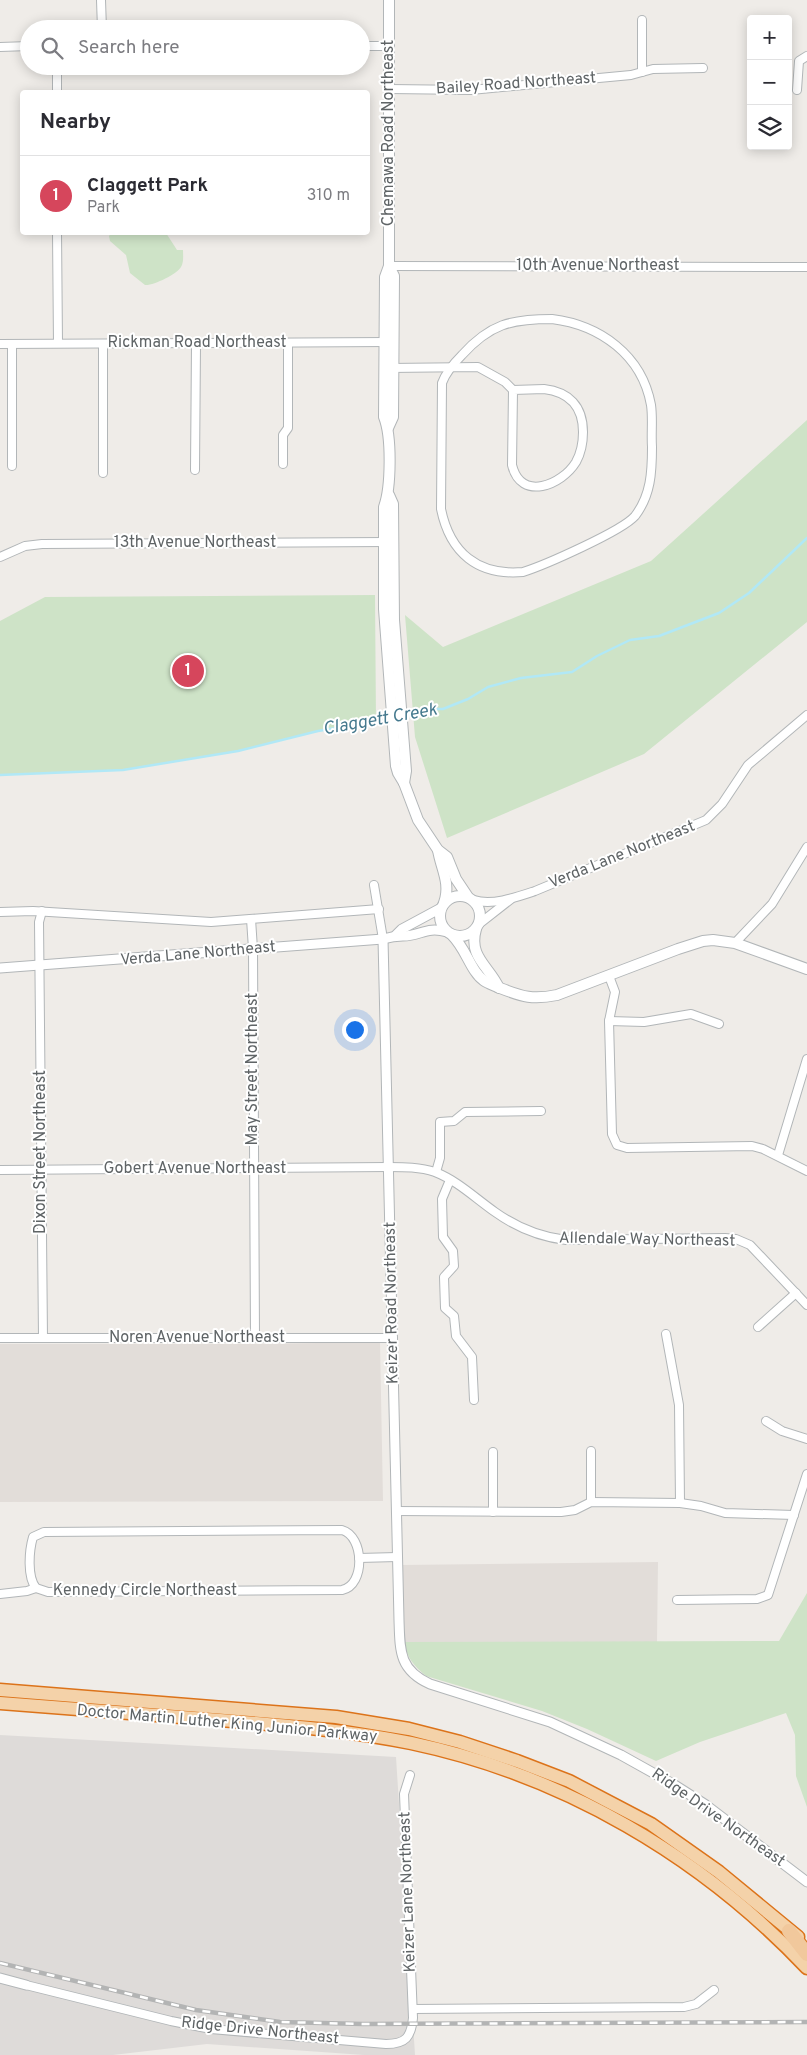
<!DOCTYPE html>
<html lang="en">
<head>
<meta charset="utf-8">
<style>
  :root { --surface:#fff; --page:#f2f2f3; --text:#2b2b33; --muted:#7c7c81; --line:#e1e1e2; --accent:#d6465c }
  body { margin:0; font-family:Overpass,sans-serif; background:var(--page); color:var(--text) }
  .controls { position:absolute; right:15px; top:15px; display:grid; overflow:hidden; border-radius:5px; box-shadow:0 2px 12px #0003 }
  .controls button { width:45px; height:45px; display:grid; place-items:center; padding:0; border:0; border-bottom:1px solid var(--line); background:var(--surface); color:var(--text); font:25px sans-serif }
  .you { position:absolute; left:354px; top:1029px; width:18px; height:18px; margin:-12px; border:4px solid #fff; border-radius:50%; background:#1a73e8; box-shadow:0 0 0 8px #1a73e833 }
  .badge { display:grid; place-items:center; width:32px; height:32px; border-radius:50%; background:var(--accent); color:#fff; font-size:16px; font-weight:700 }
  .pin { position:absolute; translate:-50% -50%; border:2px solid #fff; box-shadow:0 1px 5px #0006 }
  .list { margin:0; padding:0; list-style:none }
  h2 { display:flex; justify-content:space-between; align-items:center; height:65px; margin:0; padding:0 20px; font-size:21px }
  h2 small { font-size:16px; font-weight:400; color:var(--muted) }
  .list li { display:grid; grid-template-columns:32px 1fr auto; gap:15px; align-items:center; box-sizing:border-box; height:80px; padding:0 20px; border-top:1px solid var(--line) }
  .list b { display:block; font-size:19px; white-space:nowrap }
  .list p { margin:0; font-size:16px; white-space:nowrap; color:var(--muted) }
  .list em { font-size:16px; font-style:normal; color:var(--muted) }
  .icon { flex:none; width:28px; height:28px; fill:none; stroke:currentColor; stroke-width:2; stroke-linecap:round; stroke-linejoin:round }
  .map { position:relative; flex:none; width:807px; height:2055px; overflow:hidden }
  .search { position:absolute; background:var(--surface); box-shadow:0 2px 12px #0003; left:20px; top:20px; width:350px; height:55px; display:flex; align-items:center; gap:12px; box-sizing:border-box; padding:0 18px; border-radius:28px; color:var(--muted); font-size:19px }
  .panel { position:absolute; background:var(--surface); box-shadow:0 2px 12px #0003; left:20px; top:90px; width:350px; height:145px; border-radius:5px }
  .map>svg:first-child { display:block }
</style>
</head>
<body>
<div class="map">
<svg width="807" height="2055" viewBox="0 0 807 2055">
  <rect width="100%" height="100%" fill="#efece8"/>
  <polygon fill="#dedbd9" points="0,1735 396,1757 415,2055 364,2055 207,2044 113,2055 0,2055"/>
  <g fill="#e2ddd9">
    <polygon points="380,1342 383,1501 0,1502 0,1344 250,1344"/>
    <polygon points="658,1562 657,1642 404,1642 402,1565"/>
  </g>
  <g fill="#cee3c7">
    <path d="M112 232 166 233 177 250H183C183 255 184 262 181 267 177 274 153 286 145 285L130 273 126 255 110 241 109 236Z"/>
    <polygon points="807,420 807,622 644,754 447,838 415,737 405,615 443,647 651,561"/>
    <polygon points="375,595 376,722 318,731 238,751 192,759 123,770 0,775 0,621 45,597"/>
    <path d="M807 1593V1807L796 1776 795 1735 786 1713 700 1742 656 1761 587 1729 542 1711 426 1676C414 1666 407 1658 404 1642L779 1641Z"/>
  </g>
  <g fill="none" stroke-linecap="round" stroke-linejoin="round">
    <g stroke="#b1e8f6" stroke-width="2.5">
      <polyline points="403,716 425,709 443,709 468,699 488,687 521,678 572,672 597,656 630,640 659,636 719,613 749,593 807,538"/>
      <polyline points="0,775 123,770 238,751 318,731 391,719"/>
    </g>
    <defs>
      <g id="minor">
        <polyline points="101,0 102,29"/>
        <polyline points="642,20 642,72"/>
        <polyline points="361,46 389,46"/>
        <polyline points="0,47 29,46"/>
        <polyline points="57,66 57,92"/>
        <polyline points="389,89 471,90 631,75 653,69 703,68"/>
        <polyline points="797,90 799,61 807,56"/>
        <polyline points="57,232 58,343"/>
        <polyline points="389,266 807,267"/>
        <path d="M552 319C600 325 642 355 651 405 653 419 651 433 652 447 652 472 651 495 635 516 622 531 545 565 523 572 478 576 450 553 441 509L442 383C446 372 453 364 462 355 490 324 511 319 552 319Z"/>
        <polyline points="0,344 388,342"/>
        <polyline points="12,344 12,466"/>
        <polyline points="389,368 478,367 505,382 513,390"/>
        <path d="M544 389C569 392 583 406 583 432 583 442 581 453 576 462 562 485 521 502 512 465L513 390Z"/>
        <polyline points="283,464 283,435 288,428 288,343"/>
        <polyline points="195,470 196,344"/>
        <polyline points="103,473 103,344"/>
        <polyline points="0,557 25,546 42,544 388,542"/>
        <polyline points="374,885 383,939"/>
        <path d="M474 900C492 906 517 897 535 891L706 820 722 804 748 765 807 715"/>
        <polyline points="42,911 39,922 43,1338"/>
        <polyline points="0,912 33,911 211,922 379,909"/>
        <polyline points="251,919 253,949 255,1338"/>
        <polyline points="479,924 511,899"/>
        <polyline points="735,943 772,904 807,847"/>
        <polyline points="609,976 615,992 609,1021 612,1134 617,1145 627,1148 752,1146 763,1149 807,1171"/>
        <polyline points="609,1021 644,1022 691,1014 719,1024"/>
        <polyline points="778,1155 807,1059"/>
        <path d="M0 1170 389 1167C404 1167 420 1167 435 1172 458 1181 475 1198 495 1212 516 1227 540 1237 566 1240L725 1238 736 1239 750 1245 807 1305"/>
        <polyline points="436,1172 440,1158 440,1122 454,1121 465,1112 541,1111"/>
        <polyline points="450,1180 442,1199 443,1237 453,1251 454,1266 444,1277 445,1308 454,1316 456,1336 472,1357 474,1400"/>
        <polyline points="758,1327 796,1293"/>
        <polyline points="666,1334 679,1405 680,1503"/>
        <polyline points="0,1338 393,1338"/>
        <polyline points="766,1421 782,1431 807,1439"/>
        <polyline points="591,1451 591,1502"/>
        <polyline points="396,1511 561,1512 575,1510 591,1502 680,1503 701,1506 725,1513 794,1515"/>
        <polyline points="493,1512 493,1452"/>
        <path d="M342 1530C364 1536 366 1585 342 1590L48 1592 36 1588C27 1577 29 1551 33 1537L44 1532Z"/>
        <polyline points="359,1558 397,1557"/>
        <polyline points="0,1594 27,1591 36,1588"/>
        <polyline points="677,1600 757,1599 768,1595 807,1474"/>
        <path d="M26 1985 171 2021 211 2029 386 2044C406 2044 411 2037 413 2018L404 1794 410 1775"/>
        <polyline points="413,2009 684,2007 696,2004 714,1990"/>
      </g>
      <g id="tertiary">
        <polyline points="396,935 402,929 441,908"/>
        <path d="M383 939 399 1620C400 1651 399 1670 430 1684L550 1722 621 1755 673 1784 706 1805 807 1882"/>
        <path d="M0 968 383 939C390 937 395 936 403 936 421 936 426 926 447 932"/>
        <polyline points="0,1978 26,1985"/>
      </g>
      <g id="secondary">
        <path d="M389 0V266L385 277 384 417C392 437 391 488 384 507V609L396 766 398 773 404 783 418 820 438 850 447 857 456 879 468 897"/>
        <polyline points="388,428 393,417 394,276 389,266"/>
        <polyline points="389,495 393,504 394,620 406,771 404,783"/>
        <path d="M438 850C441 869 451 883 444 903"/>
        <circle cx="460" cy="916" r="20"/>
        <path d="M476 929C468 957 489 966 499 988"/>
        <path d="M452 935C463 946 467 959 475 971 483 983 489 983 500 988 523 997 533 1000 557 995L678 949 703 941 713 940 735 943 807 969"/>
      </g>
      <g id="trunk">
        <polyline points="0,1690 336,1717 409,1729 460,1742 517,1761 569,1781 651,1824 719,1872 798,1937"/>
        <path d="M0 1703C78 1709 155 1715 233 1721 292 1726 352 1731 411 1743 563 1775 701 1856 807 1968"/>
      </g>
      <polyline id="motorway" points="789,1931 807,1954"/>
    </defs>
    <use href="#minor" stroke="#b2b6b8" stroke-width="10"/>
    <use href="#tertiary" stroke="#b2b6b8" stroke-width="11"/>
    <use href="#secondary" stroke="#b2b6b8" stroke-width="12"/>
    <use href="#trunk" stroke="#dc731a" stroke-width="15"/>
    <use href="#motorway" stroke="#dc731a" stroke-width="16"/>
    <use href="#minor" stroke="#fff" stroke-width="8"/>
    <use href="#tertiary" stroke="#fff" stroke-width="9"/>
    <use href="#secondary" stroke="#fff" stroke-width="10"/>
    <use href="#trunk" stroke="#f4d2a9" stroke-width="12"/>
    <use href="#motorway" stroke="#f1c89c" stroke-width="14"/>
    <defs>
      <polyline id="rail" points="0,1963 196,2010 280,2022 363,2024 807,2022"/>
    </defs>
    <use href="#rail" stroke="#b3b4b4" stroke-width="4.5"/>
    <use href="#rail" stroke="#fff" stroke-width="2.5" stroke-dasharray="8" stroke-linecap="butt"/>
  </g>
  <g text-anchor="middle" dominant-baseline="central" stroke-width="4" stroke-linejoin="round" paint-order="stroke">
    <g font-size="16" fill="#5f6466" stroke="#fff">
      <text transform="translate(516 84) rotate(-4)">Bailey Road Northeast</text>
      <text transform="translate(389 133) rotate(-90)">Chemawa Road Northeast</text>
      <text x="598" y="266">10th Avenue Northeast</text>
      <text x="197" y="343">Rickman Road Northeast</text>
      <text x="195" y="543">13th Avenue Northeast</text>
      <text transform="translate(622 855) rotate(-22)">Verda Lane Northeast</text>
      <text transform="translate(198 954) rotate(-5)">Verda Lane Northeast</text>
      <text transform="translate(253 1069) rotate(-90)">May Street Northeast</text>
      <text transform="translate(41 1152) rotate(-90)">Dixon Street Northeast</text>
      <text x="195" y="1169">Gobert Avenue Northeast</text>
      <text transform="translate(647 1240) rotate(1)">Allendale Way Northeast</text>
      <text transform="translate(392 1303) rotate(-91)">Keizer Road Northeast</text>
      <text x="197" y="1338">Noren Avenue Northeast</text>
      <text x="145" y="1591">Kennedy Circle Northeast</text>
      <text transform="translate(227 1724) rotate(5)">Doctor Martin Luther King Junior Parkway</text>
      <text transform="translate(718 1818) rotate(35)">Ridge Drive Northeast</text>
      <text transform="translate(408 1892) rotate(-92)">Keizer Lane Northeast</text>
      <text transform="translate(260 2031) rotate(6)">Ridge Drive Northeast</text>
    </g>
    <g font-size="18" font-style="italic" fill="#45798e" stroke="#fff">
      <text transform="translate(380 720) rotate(-10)">Claggett Creek</text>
    </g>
  </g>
</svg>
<div class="controls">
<button>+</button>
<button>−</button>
<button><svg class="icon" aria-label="layers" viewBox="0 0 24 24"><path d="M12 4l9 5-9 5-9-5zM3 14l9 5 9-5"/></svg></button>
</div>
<div class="you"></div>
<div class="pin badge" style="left:188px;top:671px">1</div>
<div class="search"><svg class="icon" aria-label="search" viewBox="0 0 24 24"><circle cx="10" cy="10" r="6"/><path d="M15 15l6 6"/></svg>Search here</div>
<section class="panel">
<h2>Nearby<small></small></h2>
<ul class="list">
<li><span class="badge">1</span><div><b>Claggett Park</b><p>Park</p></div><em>310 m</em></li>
</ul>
</section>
</div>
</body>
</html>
